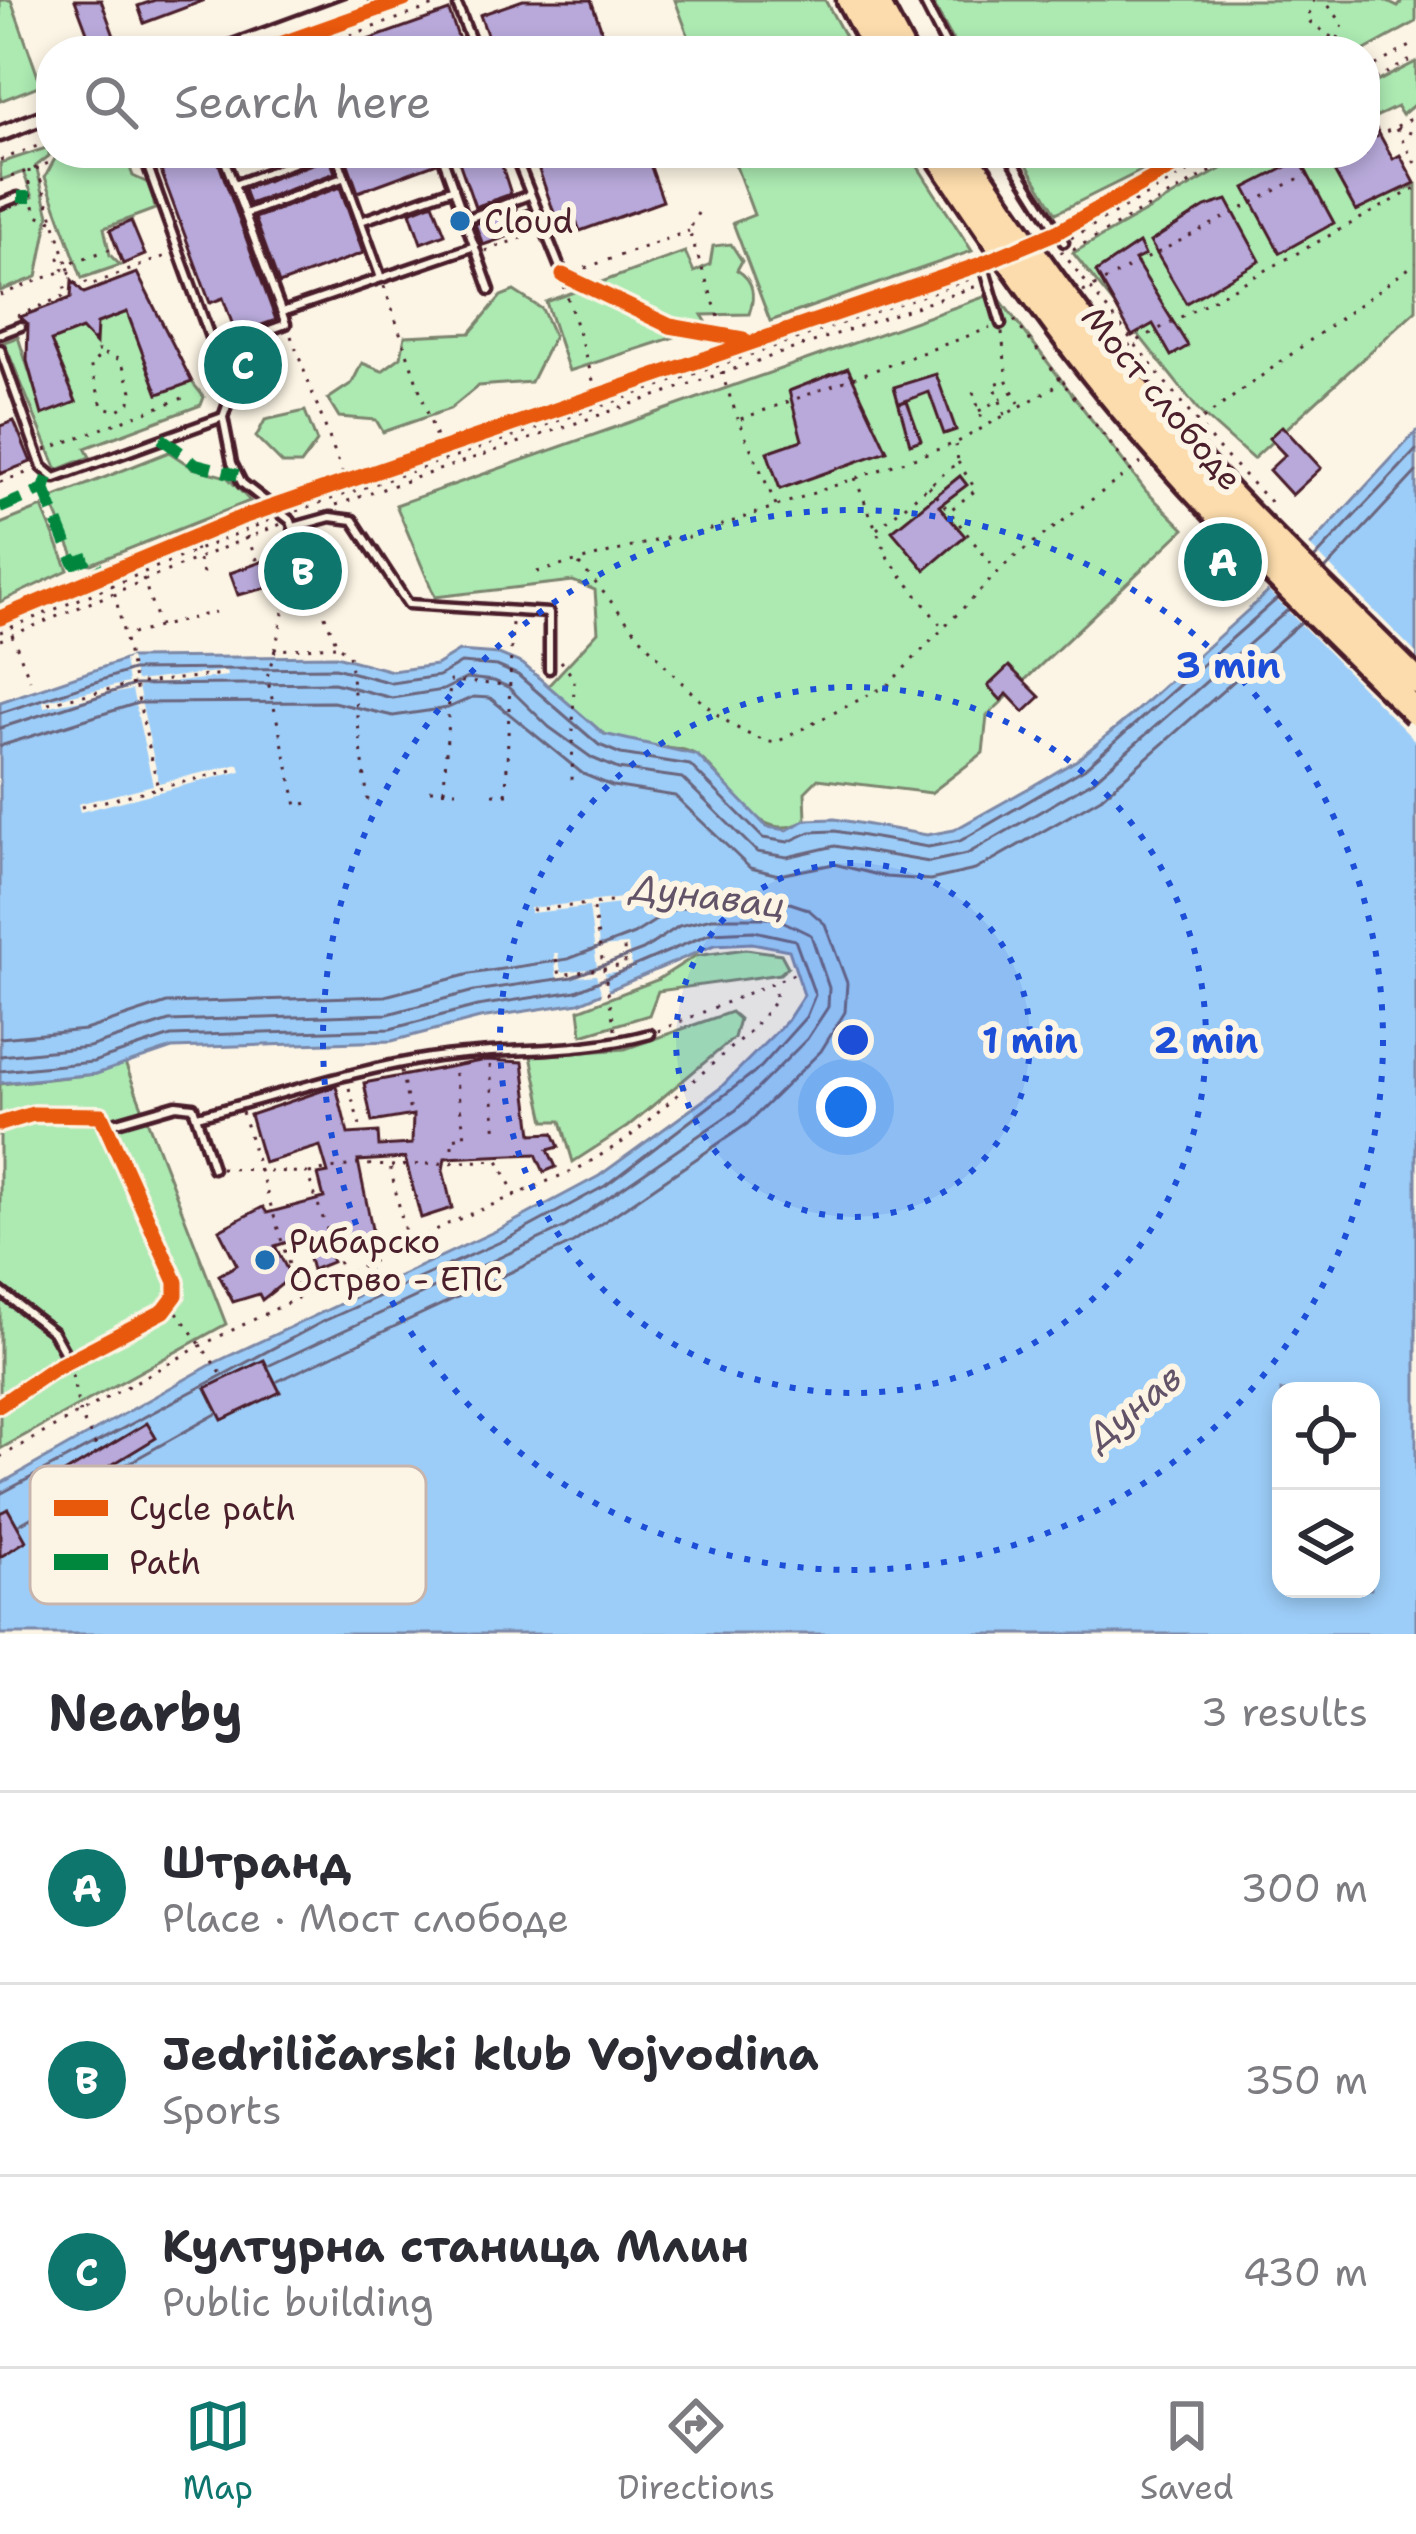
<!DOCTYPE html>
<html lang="en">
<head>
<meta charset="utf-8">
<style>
  :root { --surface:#fff; --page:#f2f2f3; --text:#2b2b33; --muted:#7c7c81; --line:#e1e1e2; --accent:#0f766e }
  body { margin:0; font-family:"Shantell Sans",sans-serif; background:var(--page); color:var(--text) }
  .controls { position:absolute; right:36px; bottom:36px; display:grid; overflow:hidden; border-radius:24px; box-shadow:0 6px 18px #0003 }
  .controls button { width:108px; height:108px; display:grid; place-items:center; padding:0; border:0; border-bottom:3px solid var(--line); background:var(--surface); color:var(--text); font:60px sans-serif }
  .you { position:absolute; left:846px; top:1107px; width:42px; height:42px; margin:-30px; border:9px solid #fff; border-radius:50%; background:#1a73e8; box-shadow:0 0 0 18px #1a73e833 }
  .badge { display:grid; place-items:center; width:78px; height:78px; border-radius:50%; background:var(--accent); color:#fff; font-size:39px; font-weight:700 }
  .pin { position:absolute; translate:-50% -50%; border:6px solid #fff; box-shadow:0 3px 12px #0006 }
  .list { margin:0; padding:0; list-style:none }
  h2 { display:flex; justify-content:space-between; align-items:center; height:156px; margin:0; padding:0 48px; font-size:51px }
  h2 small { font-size:39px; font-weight:400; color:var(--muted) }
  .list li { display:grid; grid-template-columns:78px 1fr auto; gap:36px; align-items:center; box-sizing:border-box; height:192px; padding:0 48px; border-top:3px solid var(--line) }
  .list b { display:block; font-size:45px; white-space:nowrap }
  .list p { margin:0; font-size:39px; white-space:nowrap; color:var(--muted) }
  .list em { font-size:39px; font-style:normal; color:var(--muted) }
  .icon { flex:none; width:66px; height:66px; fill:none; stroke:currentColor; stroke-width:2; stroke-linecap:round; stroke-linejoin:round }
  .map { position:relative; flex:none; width:1416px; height:1634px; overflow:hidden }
  .search { position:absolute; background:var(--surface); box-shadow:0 6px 18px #0003; left:36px; right:36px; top:36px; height:132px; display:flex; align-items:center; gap:30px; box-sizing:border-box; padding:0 42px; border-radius:48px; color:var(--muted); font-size:45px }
  .sheet { height:732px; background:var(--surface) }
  nav { display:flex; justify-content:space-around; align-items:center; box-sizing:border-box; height:168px; border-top:3px solid var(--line); background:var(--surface); font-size:33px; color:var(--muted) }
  nav a { display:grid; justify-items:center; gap:6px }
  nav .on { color:var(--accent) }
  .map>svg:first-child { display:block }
</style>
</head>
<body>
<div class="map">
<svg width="1416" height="1634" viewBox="0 0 1416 1634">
  <rect width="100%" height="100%" fill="#fcf5e5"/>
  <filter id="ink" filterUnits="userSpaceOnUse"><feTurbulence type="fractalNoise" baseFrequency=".00833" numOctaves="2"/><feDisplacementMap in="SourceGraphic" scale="24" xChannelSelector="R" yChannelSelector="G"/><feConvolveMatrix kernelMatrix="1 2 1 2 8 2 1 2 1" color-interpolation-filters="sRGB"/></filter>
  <g filter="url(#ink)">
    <g fill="#aceab2" stroke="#7b846e" stroke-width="3">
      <polygon points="0,0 11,0 41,85 0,101"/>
      <polygon points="675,0 825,0 853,51 694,51"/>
      <polygon points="931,0 1383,0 1398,7 1403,0 1416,0 1416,22 1363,51 959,51"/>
      <polygon points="1416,62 1416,103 1402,115 1397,107 1365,122 1365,88"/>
      <polygon points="49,147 49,156 36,166 49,215 37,277 0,291 0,210 33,197 23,172 1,180 0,163"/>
      <polygon points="58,153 137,153 129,165 133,176 150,184 155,209 104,228 110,255 120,265 82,278 45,177"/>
      <polygon points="731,153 909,153 972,251 770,321 733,223 754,215"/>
      <polygon points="1020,153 1177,153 1056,213"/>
      <polygon points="1249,153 1318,153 1322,158 1331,153 1360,168 1378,201 1395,185 1399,192 1416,185 1416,310 1253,459 1200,412 1073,253"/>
      <path d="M731 244 742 261 737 270C755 281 755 297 749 314L702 315 709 326 569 371 546 302 685 252 694 272 710 264 713 246Z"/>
      <polygon points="514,291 542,309 554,336 531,382 478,386 450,409 383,432 376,420 339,417 328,399 352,383 362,363 382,371 401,357 405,336 470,333 501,296"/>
      <path d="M995 293 1146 491 1184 529 987 716 983 753 931 793 818 779 805 792 806 820C757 849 733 783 699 757 683 744 648 748 627 743 598 736 573 712 551 692L547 687 598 632 595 590 573 581 435 597 396 505Z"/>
      <polygon points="127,312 158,394 192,382 204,397 201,405 85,448 90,457 57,470 4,342 18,337 43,414 76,401 51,341"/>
      <polygon points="305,411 317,442 301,464 283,464 256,437 265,420"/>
      <polygon points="169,452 193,468 227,477 250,501 91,564 76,561 50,499"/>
      <polygon points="42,507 68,570 0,602 0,524"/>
      <polygon points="746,949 781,954 788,967 780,974 658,991 649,1015 582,1035 579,1010 657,980 695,956"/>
      <polygon points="731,1012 739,1019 734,1038 627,1127 573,1162 561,1121 545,1121 531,1056 625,1049"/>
      <polygon points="125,1063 226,1324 0,1449 0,1084 96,1074"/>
    </g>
    <path fill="#9ccdf8" stroke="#7b87a6" stroke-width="3" fill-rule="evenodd" d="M1416 432V1634H0V1484L214 1363 502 1228 599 1176 719 1089 787 1021 804 995 789 950 752 943 714 945 579 1003 480 1018 392 1041 172 1048 96 1074 0 1083V702L130 658 336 656 392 671 436 665 459 651 499 654 523 664 604 734 697 755 767 827 787 830 806 820 835 819 927 835 954 830 1029 788 1077 760 1128 718 1266 594ZM1281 1391H1371V1589H1281Z"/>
    <g fill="#fcf5e5">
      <polygon points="1306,542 1416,653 1416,742 1264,587"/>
      <polygon points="130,658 136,681 226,671 227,676 138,687 159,783 239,764 241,771 80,812 78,804 153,785 132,690 44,707 43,701 128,683 124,660"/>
      <polygon points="670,893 671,898 595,907 599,947 628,945 632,970 605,973 609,993 602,995 596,975 557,979 554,953 558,953 561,972 597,968 589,907 530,913 530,908"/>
    </g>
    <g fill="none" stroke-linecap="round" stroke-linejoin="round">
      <g stroke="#6b657d" stroke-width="3">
        <polyline points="1314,559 1416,450"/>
        <polyline points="1325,570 1416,472"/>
        <polyline points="0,713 132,670 335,668 392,683 439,676 461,663 497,666 518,675 599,745 621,754 690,765 763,838 788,842 810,832 835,831 928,847 960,841 1084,769 1278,598"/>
        <polyline points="0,728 134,685 334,683 392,698 443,690 467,678 494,681 508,687 549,727 592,758 618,769 682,778 757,852 787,857 835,846 929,862 967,854 1093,781 1289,609"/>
        <polyline points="0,746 138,703 333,702 393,716 448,708 473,697 490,698 583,774 612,786 675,796 750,868 779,875 834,864 886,877 930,880 975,870 1101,798 1302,621"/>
        <polyline points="0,1038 85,1030 167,1003 385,996 470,974 568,959 634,934 672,910 710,900 784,901 808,909 825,924 847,983 845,1012 821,1051 747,1124 573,1243 278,1381"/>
        <polyline points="0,1056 89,1047 169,1021 388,1014 474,991 572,977 643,950 679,926 712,918 776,918 811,935 829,988 828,1007 807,1039 736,1110 565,1227 270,1365"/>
        <polyline points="0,1071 93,1062 171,1036 390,1029 477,1006 576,991 711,933 754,931 795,940 815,995 806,1017 761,1067 605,1186 507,1239 324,1321 0,1494"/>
        <polyline points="20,1524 216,1414"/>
      </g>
    </g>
    <g fill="#b8a9da" stroke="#4a1f2b" stroke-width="3">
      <polygon points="75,0 101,0 118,47 94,51"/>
      <polygon points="155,0 203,0 203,1 144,23 138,6"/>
      <polygon points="523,0 591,0 609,51 493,51 480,15"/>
      <polygon points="449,11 463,51 343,51 342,49"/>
      <polygon points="1365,108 1393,159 1400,155 1415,183 1356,211 1324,153 1365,153"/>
      <polygon points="215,153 276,320 236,334 223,298 210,303 161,171"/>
      <polygon points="328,153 335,173 249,204 244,189 323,160"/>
      <polygon points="344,153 434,153 437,163 358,192"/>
      <polygon points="449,153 498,153 511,194 475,207 457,156"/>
      <polygon points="533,153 646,153 663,201 580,231 576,221 559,227"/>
      <polygon points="1300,160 1334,223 1280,253 1245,188"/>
      <polygon points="340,187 363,253 279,284 255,218"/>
      <polygon points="1227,200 1260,261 1186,303 1150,242 1205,207"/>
      <polygon points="433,203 445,234 421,243 410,212"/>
      <polygon points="516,208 518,213 528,209 535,227 483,245 475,224"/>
      <polygon points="131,221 145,255 123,264 110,230"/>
      <polygon points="1139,243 1145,255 1135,260 1188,346 1171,356 1153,324 1132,336 1096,272"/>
      <polygon points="137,273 192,382 158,394 127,312 97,323 96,344 82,329 51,341 76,402 42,415 27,361 28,324 20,317 71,298 72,280 84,293"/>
      <polygon points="848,368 887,451 780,489 767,452 802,440 789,391"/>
      <polygon points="936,374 956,430 944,434 929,392 900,403 907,401 921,440 910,444 894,387"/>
      <polygon points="14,421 31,462 0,474 0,426"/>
      <polygon points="1282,426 1321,468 1292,495 1269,470 1285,455 1269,438"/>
      <polygon points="960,476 967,485 939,506 965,536 925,570 892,531"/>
      <polygon points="290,552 296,570 284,574 287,583 238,595 230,573"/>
      <polygon points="1009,666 1040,697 1024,712 1007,694 1001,700 988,686"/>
      <polygon points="486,1060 523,1062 532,1134 553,1133 559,1147 548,1150 556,1167 544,1172 536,1154 445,1158 443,1170 452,1208 421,1218 405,1158 358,1161 373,1234 327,1247 332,1262 312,1270 303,1237 275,1246 291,1277 262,1300 259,1294 233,1302 219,1275 237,1265 219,1230 263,1207 267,1213 324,1198 318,1175 328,1173 320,1146 264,1163 250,1115 336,1086 348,1134 378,1132 379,1146 412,1144 413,1115 372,1122 364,1083"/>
      <polygon points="264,1360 280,1392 222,1420 206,1388"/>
      <polygon points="147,1423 156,1438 67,1492 58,1477"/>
      <polygon points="8,1509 26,1541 0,1557 0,1513"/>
    </g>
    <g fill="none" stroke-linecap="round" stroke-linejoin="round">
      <defs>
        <g id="lane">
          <polyline points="923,0 949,51"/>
          <polyline points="458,7 475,51"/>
          <polyline points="143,153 231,395 223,417 232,463 242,483 291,521 307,572"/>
          <polyline points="336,153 381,278"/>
          <polyline points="441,153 490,290"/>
          <polyline points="514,153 563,275"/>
          <polyline points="1008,153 1064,242"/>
          <polyline points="147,166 183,153"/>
          <polyline points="234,185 320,153"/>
          <polyline points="0,204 18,197"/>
          <polyline points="245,214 345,177"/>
          <polyline points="466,219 529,195"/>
          <polyline points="361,221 454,188"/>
          <polyline points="986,273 1001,324"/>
          <polyline points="282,312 475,246"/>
          <polyline points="0,334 21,326"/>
          <polyline points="0,349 42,467 55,478 223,417"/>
          <polyline points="215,350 286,324 222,153"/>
          <polyline points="294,527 330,517 353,520 408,604 549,613 549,669"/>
          <path d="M197 1116C275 1097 350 1070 430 1058 504 1047 578 1054 650 1034"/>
          <polyline points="110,1124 176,1105 193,1107 213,1168"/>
          <polyline points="0,1291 53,1332 68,1359"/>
        </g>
        <g id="street">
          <polyline points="222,51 361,0"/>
          <polyline points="0,134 51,114"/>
          <polyline points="0,1124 33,1114 101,1115 176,1282 176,1295 164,1311 53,1369 0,1405"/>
        </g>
        <g id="highway">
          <polyline points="850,0 877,51"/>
          <polyline points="875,0 902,51"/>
        </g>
      </defs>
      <use href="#lane" stroke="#4a1f2b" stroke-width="15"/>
      <use href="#street" stroke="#4a1f2b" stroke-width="21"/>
      <use href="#highway" stroke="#4a1f2b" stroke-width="33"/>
      <g stroke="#4a1f2b" stroke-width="3" stroke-dasharray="3 9" stroke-linecap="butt">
        <polyline points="1314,0 1307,20 1337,41 1343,24 1324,0"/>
        <polyline points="305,51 451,0"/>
        <polyline points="1365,71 1416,43"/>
        <polyline points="1365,85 1416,57"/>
        <polyline points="1397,128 1416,135"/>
        <polyline points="1396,129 1416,165"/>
        <polyline points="1365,143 1416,116"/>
        <polyline points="0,160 51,141"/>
        <polyline points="37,168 75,288"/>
        <polyline points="29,170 29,191 37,215 52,221"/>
        <polyline points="0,181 49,163 54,153"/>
        <polyline points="698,213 689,231 733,358"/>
        <polyline points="1071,238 1221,153"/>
        <polyline points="1073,250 1243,153"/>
        <polyline points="485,251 532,234"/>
        <polyline points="1061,251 1215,445 1276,508"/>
        <polyline points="73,262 111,249"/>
        <polyline points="64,271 59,258 65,255"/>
        <polyline points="574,272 689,231"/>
        <polyline points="384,286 443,458"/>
        <polyline points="564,286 600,403"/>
        <polyline points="1083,292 1347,153"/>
        <polyline points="0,295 71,268"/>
        <polyline points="17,316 64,296 62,289 85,280 88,286 171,254"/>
        <polyline points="1014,320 1131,470"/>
        <polyline points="1002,332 1007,381 1019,403"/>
        <polyline points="291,336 349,490"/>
        <polyline points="94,338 99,353"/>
        <polyline points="1128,346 1416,188"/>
        <polygon points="104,354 121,360 132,391 130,402 117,411 102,406 90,364"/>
        <polyline points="721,372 738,419"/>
        <polyline points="973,392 984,424"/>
        <polyline points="979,411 1012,392"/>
        <polyline points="1005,415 994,384 1005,381"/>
        <polyline points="1193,426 1416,263"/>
        <polyline points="45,450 191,395"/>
        <polyline points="958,462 976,490 949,511 995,569"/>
        <polyline points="855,478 888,558 942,627"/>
        <polyline points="0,482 32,471"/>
        <polyline points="929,486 948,510"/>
        <polyline points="336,505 980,285"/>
        <polyline points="776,505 738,420 990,328"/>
        <polyline points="296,511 973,278"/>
        <polyline points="877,529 958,462 956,445"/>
        <polyline points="247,536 256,559 270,553"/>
        <polyline points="195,548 205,580"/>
        <path d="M579 564C626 615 704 731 775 743L888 685 1009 561 1141 463"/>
        <polyline points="537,572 674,536 680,540 956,443 1072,377"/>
        <polyline points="285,577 296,574"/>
        <polyline points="291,577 275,650 335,646"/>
        <polyline points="143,578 159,626"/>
        <polyline points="311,582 337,645 349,654 368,801"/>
        <polyline points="0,632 270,520"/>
        <polyline points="132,634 215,612"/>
        <polyline points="12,635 30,680"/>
        <polyline points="0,640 281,524"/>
        <polyline points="275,650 267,677 297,806 308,803"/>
        <polyline points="561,661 574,679 572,781"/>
        <polyline points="48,703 133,684 224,674"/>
        <polyline points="159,788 237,769"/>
        <polyline points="430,790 456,791"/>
        <polyline points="444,790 450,681 506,685"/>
        <polyline points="493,794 516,794"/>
        <polyline points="506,794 512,622"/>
        <polyline points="81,807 158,788 114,590"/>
        <polyline points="532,910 590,904"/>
        <polyline points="556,959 560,975 625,965 624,947"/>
        <polyline points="615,1030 592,904 668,896"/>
        <polyline points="658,1031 794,974"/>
        <polyline points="490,1065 496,1136"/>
        <polyline points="401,1071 411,1117"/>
        <polyline points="349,1088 360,1126"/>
        <polyline points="242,1112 299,1297"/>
        <polyline points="452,1160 452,1139 465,1137 454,1069"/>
        <polyline points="391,1166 498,1160 515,1195"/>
        <polyline points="221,1168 307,1173 343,1275"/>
        <polyline points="309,1173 358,1164 390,1166 407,1241"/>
        <polyline points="177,1312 225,1379"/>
        <polyline points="72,1375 80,1414 99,1452"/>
        <polyline points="0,1457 202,1345 450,1223 581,1167 626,1140 752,1029 776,1000 774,986"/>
      </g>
      <use href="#lane" stroke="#fcf5e5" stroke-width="6"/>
      <use href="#street" stroke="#fcf5e5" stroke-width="12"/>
      <use href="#highway" stroke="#fcdcac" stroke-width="24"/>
      <defs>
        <g id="highway-bridge">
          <path d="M937 153C998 244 1060 335 1131 418 1219 523 1319 617 1416 713"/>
          <path d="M964 153C1029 250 1096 345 1172 432 1249 520 1334 599 1416 681"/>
        </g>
      </defs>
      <use href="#highway-bridge" stroke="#4a1f2b" stroke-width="33" stroke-linecap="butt"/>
      <use href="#highway-bridge" stroke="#fcdcac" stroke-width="24"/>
      <g stroke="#00873e" stroke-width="12" stroke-dasharray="24 12" stroke-linecap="butt">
        <polyline points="18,197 31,197"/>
        <polyline points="161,438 196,464 238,475"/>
        <polyline points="44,489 74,563 91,557 102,574"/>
        <polyline points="0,508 44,489 48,477"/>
      </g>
      <defs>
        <g id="cycleway">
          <polyline points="260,51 404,0"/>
          <polyline points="563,275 670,326 743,339"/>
          <polyline points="0,618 240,518 981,264 1057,232 1197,153"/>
          <polyline points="0,1124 33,1114 101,1115 176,1282 176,1295 164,1311 53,1369 0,1405"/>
        </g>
      </defs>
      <use href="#cycleway" stroke="#fcf5e5" stroke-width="22"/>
      <use href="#cycleway" stroke="#e8590c" stroke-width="15"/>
    </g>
  </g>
  <circle cx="853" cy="1040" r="177" fill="#1d4ed8" fill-opacity=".12"/>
  <g fill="none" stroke="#1d4ed8" stroke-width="6" stroke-dasharray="6 12">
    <circle cx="853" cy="1040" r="177"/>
    <circle cx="853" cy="1040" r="353"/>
    <circle cx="853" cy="1040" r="530"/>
  </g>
  <g fill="#1f6fb2" stroke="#fcf5e5" stroke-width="4.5">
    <circle cx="460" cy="221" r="12"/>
    <circle cx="265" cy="1260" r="12"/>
  </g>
  <g text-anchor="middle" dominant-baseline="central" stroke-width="12" stroke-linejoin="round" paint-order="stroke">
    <g font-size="33" fill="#4a1f2b" stroke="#fcf5e5" text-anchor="start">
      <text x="484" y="221">Cloud</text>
      <text x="289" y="1241">Рибарско<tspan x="289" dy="38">Острво - ЕПС</tspan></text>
    </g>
    <g font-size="33" fill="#4a1f2b" stroke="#fcf5e5">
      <text transform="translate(1162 398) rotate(50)">Мост слободе</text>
    </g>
    <g font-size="36" font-style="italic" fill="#635368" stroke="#fcf5e5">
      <text transform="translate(708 896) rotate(7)">Дунавац</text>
      <text transform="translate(1134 1407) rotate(-39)">Дунав</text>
    </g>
  </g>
  <rect x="30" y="1466" width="396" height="138" rx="18" fill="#fcf5e5" stroke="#c7b5ad" stroke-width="3"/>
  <rect x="54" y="1500" width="54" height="16" fill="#e8590c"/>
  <rect x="54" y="1554" width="54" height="16" fill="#00873e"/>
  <g font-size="33" fill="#4a1f2b">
    <text x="129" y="1520">Cycle path</text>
    <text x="129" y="1574">Path</text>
  </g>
  <circle cx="853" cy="1040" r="18" fill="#1d4ed8" stroke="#fcf5e5" stroke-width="6"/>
  <g font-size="36" text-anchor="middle" font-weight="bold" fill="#1d4ed8" stroke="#fcf5e5" stroke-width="12" stroke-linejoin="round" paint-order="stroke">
    <text x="1228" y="678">3 min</text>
    <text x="1030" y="1053">1 min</text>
    <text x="1206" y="1053">2 min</text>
  </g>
</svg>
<div class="controls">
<button><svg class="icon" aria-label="locate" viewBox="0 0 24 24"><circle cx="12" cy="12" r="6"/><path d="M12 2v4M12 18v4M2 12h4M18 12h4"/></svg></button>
<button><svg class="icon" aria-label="layers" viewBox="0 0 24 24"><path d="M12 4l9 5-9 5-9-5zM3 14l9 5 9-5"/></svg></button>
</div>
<div class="you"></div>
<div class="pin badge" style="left:1223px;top:562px">A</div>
<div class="pin badge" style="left:303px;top:571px">B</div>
<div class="pin badge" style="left:243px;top:365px">C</div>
<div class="search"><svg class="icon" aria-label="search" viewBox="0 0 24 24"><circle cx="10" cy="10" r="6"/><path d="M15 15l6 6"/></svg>Search here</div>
</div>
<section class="sheet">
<h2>Nearby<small>3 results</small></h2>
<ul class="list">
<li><span class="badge">A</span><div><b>Штранд</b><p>Place · Мост слободе</p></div><em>300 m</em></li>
<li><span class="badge">B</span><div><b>Jedriličarski klub Vojvodina</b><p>Sports</p></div><em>350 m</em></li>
<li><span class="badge">C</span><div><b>Културна станица Млин</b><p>Public building</p></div><em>430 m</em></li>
</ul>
</section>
<nav>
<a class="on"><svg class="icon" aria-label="map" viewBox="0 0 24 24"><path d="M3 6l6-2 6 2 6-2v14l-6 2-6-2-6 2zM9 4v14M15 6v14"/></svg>Map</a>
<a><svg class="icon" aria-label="directions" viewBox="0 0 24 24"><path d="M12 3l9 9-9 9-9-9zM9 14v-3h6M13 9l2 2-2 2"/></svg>Directions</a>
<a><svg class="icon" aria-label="saved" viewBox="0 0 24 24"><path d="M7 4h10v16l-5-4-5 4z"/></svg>Saved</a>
</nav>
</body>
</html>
